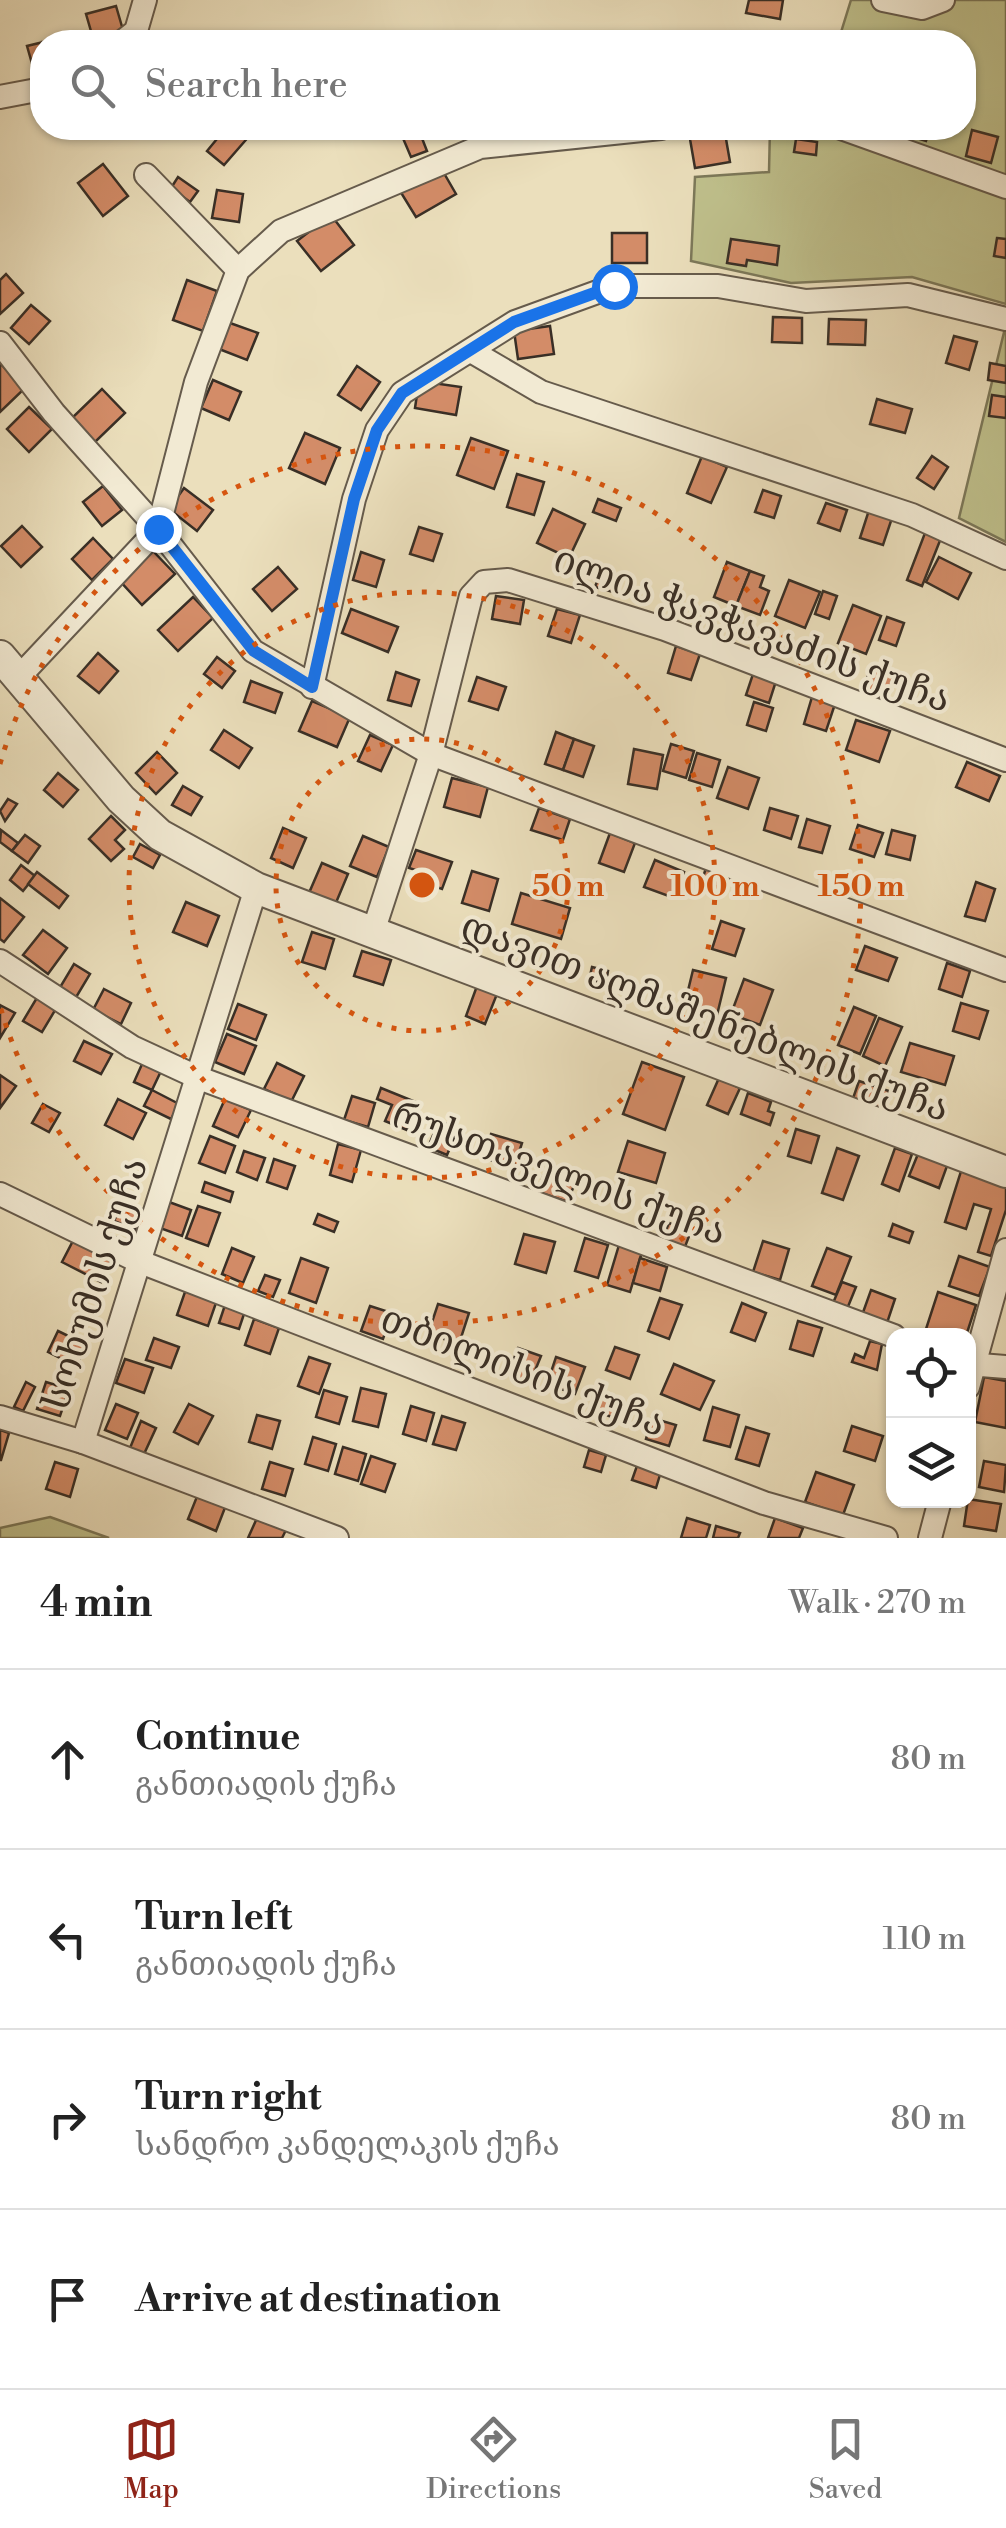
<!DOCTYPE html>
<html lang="en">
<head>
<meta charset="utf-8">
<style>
  :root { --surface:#fff; --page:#f2f2f2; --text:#222; --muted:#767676; --line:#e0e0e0; --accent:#8f2418 }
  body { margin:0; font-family:"Libre Bodoni","Noto Serif Georgian",serif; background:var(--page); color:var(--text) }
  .controls { position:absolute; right:30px; bottom:30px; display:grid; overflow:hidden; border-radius:20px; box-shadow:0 2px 8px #0004 }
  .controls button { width:90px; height:90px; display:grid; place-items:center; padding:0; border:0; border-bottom:2px solid var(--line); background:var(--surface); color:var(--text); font:50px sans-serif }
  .stop { position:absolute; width:30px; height:30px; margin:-22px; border:8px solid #1a73e8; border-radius:50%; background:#fff }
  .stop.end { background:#1a73e8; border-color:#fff; box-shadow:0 2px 10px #0008 }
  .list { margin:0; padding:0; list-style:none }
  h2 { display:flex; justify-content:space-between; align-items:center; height:130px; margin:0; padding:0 40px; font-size:42px }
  h2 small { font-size:32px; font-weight:400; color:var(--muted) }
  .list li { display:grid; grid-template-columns:65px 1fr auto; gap:30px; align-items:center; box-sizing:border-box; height:180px; padding:0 40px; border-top:2px solid var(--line) }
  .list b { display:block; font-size:38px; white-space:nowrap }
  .list p { margin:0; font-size:32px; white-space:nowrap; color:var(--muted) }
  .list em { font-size:32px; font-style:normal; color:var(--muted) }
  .icon { flex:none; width:55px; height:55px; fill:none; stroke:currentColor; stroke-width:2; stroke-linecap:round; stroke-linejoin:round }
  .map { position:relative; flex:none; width:1006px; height:1538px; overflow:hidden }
  .search { position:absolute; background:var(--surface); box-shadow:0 2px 8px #0004; left:30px; right:30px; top:30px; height:110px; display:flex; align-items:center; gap:25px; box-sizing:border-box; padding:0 35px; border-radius:40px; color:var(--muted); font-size:38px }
  .sheet { height:850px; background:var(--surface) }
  nav { display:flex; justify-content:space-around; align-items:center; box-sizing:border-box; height:140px; border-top:2px solid var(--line); background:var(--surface); font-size:28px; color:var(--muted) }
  nav a { display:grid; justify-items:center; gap:5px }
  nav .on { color:var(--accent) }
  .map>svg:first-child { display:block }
</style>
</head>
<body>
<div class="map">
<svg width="1006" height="1538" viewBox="0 0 1006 1538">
  <rect width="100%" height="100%" fill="#ebdfbc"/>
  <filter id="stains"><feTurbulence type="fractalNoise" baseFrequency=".002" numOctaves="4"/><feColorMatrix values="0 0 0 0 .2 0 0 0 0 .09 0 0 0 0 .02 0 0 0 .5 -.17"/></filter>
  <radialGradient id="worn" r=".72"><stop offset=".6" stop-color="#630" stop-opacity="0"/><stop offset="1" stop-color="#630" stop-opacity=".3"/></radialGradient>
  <g fill="#bfc08c" stroke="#7c7859" stroke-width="2.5">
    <polygon points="851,0 1006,0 1006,304 912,277 791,283 691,261 695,177 769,172 770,128 964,128 964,42 838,42"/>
    <polygon points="1006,324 1006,542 959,518"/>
    <polygon points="50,1517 109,1538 0,1538 0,1528"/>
  </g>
  <g fill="#d38c68" stroke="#392f26" stroke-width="2.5">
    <polygon points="749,0 783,0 780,19 746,13"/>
    <polygon points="116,6 123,30 93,38 86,14"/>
    <polygon points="60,38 61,42 42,42 42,65 33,67 27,46"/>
    <polygon points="226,128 243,128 251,134 224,165 207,151"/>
    <polygon points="418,128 427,151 411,157 399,129"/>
    <polygon points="902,128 930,128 926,141 900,133"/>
    <polygon points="972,130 998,137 991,163 966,156"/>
    <polygon points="725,133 730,162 695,168 690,139"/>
    <polygon points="796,139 817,142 816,155 794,152"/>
    <polygon points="103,164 128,196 103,216 78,183"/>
    <polygon points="441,168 456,194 416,217 400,191"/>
    <polygon points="178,177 198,191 190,202 171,188"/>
    <polygon points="217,190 243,194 239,222 212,218"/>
    <polygon points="331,215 354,245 321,271 297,241"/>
    <rect x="612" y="233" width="35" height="30"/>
    <polygon points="997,238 1006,239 1006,258 994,256"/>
    <polygon points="731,239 779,246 777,265 747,260 746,266 727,263"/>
    <polygon points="6,274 23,293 0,314 0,280"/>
    <polygon points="187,280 217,291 203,331 173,320"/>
    <polygon points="31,305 50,321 29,344 11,328"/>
    <polygon points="773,317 802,318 802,343 772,342"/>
    <polygon points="829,319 866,320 865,345 828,344"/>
    <polygon points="230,323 258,333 247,360 219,349"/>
    <polygon points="550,326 554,354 518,359 514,331"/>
    <polygon points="954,336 977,342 969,370 946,363"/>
    <polygon points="0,363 24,389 0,412"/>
    <polygon points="990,363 1006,366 1006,383 988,380"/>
    <polygon points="357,366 380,382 361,410 338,395"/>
    <polygon points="213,380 241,392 229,420 201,408"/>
    <polygon points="419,381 461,387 456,415 415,408"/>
    <polygon points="102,389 125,413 95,442 72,418"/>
    <polygon points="992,395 1006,397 1006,418 989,416"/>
    <polygon points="877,399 912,409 905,433 870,424"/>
    <polygon points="29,407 52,429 29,452 7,429"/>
    <polygon points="305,433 340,448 325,484 289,468"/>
    <polygon points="471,438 508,451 494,489 457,475"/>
    <polygon points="702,456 727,467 711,503 687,493"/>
    <polygon points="932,456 948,467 934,489 917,478"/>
    <polygon points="517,474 544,482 534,515 507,507"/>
    <polygon points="103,486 122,510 102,526 83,502"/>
    <polygon points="184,488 213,510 197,531 169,509"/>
    <polygon points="763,490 781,496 774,518 755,512"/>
    <polygon points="598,499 621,508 616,521 593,512"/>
    <polygon points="826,503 847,510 840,531 818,523"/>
    <polygon points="553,509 585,524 569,558 537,543"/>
    <polygon points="869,510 892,518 883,545 860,538"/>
    <polygon points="22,526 42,547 21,567 1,546"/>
    <polygon points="419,527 442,534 433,561 410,554"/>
    <polygon points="925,533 941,538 922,586 907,580"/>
    <polygon points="93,538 113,559 92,580 72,559"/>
    <polygon points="152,550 175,574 142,605 119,580"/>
    <polygon points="361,552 384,560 376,587 353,580"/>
    <polygon points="939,557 971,573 958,599 926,582"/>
    <polygon points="727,562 750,571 736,606 714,597"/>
    <polygon points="278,567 297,589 272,611 253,589"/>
    <polygon points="750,571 764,576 760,587 769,591 760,615 736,606"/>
    <polygon points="599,576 616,581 613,592 595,587"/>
    <polygon points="789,580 820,592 805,628 775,616"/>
    <polygon points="823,591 837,596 829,619 815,614"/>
    <polygon points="496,596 524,600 520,624 492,619"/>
    <polygon points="193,597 213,618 178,651 158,630"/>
    <polygon points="853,605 881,616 866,654 838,643"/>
    <polygon points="351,609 398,627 388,652 342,633"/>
    <polygon points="557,609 580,615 571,643 548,636"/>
    <polygon points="887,617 904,623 896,646 879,640"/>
    <polygon points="676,646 700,654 691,680 668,673"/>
    <polygon points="98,653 118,671 99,693 78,676"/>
    <polygon points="217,657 235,671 222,688 204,674"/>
    <polygon points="871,665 895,672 886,699 863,692"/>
    <polygon points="396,672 419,680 411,706 388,700"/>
    <polygon points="753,674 776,681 769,703 746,695"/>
    <polygon points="477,677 506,687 498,710 469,701"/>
    <polygon points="251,681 282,693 275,713 244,702"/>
    <polygon points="812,697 835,704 826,731 804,724"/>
    <polygon points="312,701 350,717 337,747 299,731"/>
    <polygon points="754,702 773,708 766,731 747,725"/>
    <polygon points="856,720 890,731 879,762 846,750"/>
    <polygon points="224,730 252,748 239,768 211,750"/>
    <polygon points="556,732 574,739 563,770 545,764"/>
    <polygon points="370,735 393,745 381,771 358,761"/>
    <polygon points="574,739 594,746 583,777 563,770"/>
    <polygon points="671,744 694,751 686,778 663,771"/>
    <polygon points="634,749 663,755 657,789 628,784"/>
    <polygon points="157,752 177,773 156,794 136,773"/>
    <polygon points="697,753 720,760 712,787 689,780"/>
    <polygon points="967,762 1000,776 989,801 956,787"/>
    <polygon points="728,767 759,778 748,809 717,798"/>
    <polygon points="58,773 78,790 63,807 44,790"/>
    <polygon points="452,778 488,787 480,817 444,807"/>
    <polygon points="183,786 202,797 191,815 172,805"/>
    <polygon points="8,799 17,804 5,821 0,811"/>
    <polygon points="539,808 570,819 563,840 531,830"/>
    <polygon points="770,808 798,816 791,839 764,830"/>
    <polygon points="111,816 125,830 115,840 124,849 111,861 89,839"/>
    <polygon points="807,819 830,826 822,853 799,847"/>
    <polygon points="858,825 883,833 874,857 850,849"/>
    <polygon points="283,828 306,838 293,868 271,858"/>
    <polygon points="1,830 18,843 12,851 0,842"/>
    <polygon points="892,830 915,836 910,860 886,854"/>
    <polygon points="610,833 635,843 624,872 599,863"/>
    <polygon points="25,835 40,846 28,863 12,851"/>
    <polygon points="363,836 389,847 377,877 350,866"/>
    <polygon points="140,844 160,855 153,868 133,857"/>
    <polygon points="416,850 452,862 442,889 419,881 422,872 409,868"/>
    <polygon points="655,860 684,872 674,898 644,887"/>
    <polygon points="322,863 348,874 335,905 309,893"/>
    <polygon points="21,865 35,876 23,891 10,880"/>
    <polygon points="707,865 726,871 719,893 700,886"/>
    <polygon points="472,871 498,879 489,911 462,903"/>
    <polygon points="37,872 68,896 59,908 28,884"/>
    <polygon points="976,882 995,889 985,921 965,916"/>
    <polygon points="521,893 570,908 561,939 512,924"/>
    <polygon points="0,898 24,917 4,942 0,939"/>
    <polygon points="186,902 219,916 207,946 173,932"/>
    <polygon points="721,921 744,929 735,956 712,949"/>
    <polygon points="43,930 67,948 48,974 23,955"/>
    <polygon points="312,932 334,939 325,969 302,962"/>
    <polygon points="865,946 897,958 888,981 856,970"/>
    <polygon points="362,951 391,960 383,985 354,976"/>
    <polygon points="947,963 970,971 962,997 939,989"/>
    <polygon points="74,964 90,974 75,999 59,989"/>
    <polygon points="592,967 608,971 606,983 589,980"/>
    <polygon points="693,970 726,978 717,1015 684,1007"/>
    <polygon points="744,979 773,990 760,1025 731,1014"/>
    <polygon points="477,986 497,994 485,1024 466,1016"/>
    <polygon points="104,989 131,1003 121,1024 93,1010"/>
    <polygon points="38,996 57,1007 42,1032 23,1021"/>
    <polygon points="961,1003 988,1011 979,1039 953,1031"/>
    <polygon points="238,1004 266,1015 256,1040 228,1029"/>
    <polygon points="0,1005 15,1013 0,1038"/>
    <polygon points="854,1007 876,1016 860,1054 838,1045"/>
    <polygon points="879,1018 902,1027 885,1066 863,1056"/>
    <polygon points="227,1034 256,1046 244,1074 215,1062"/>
    <polygon points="84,1041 112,1054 101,1074 74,1061"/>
    <polygon points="910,1043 954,1056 945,1085 901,1072"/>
    <polygon points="143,1062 161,1071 152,1090 134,1082"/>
    <polygon points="642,1062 684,1077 665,1130 623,1114"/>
    <polygon points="277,1063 304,1076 291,1102 264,1089"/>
    <polygon points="0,1075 16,1086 0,1108"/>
    <polygon points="719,1078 740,1088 728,1114 707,1105"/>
    <polygon points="859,1081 889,1091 881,1117 850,1107"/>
    <polygon points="381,1088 418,1103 407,1130 385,1121 392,1105 377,1099"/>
    <polygon points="152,1090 179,1104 171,1119 144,1106"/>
    <polygon points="748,1093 771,1102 768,1111 774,1113 770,1125 741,1114"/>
    <polygon points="352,1096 375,1103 368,1127 344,1120"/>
    <polygon points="118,1099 146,1113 133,1139 105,1125"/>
    <polygon points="225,1099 251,1110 238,1137 213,1126"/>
    <polygon points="43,1104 60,1113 49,1132 32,1123"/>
    <polygon points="439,1121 458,1128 447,1155 428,1147"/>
    <polygon points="796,1129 819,1136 811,1163 788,1156"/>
    <polygon points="491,1134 522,1143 514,1168 484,1158"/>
    <polygon points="210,1136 235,1146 225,1173 199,1163"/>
    <polygon points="628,1141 665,1153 656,1183 618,1172"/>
    <polygon points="338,1144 361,1150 352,1182 330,1175"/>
    <polygon points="837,1148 859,1156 843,1200 822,1193"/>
    <polygon points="895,1148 912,1154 899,1191 882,1184"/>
    <polygon points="244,1151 265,1158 257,1180 237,1172"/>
    <polygon points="918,1154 947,1166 939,1188 909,1176"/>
    <polygon points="274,1159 295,1166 287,1189 267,1182"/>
    <polygon points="962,1168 1006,1182 1006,1210 991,1256 978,1252 991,1209 974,1204 966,1229 945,1222"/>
    <polygon points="543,1176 574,1185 568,1202 538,1192"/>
    <polygon points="205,1182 233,1192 230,1202 202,1192"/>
    <polygon points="123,1201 144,1210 136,1230 114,1221"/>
    <polygon points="169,1202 191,1210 182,1236 160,1228"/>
    <polygon points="198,1206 220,1213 208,1246 186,1238"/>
    <polygon points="318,1214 338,1222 334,1232 314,1224"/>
    <polygon points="669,1223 691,1231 683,1252 660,1244"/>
    <polygon points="893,1224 913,1232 909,1243 889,1236"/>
    <polygon points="524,1234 555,1242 546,1273 515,1264"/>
    <polygon points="75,1237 113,1257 101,1282 62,1262"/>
    <polygon points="585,1238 608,1245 598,1278 575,1271"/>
    <polygon points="763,1241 789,1249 780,1280 753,1272"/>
    <polygon points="619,1245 642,1252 630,1292 607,1285"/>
    <polygon points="232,1248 254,1257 243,1283 222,1274"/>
    <polygon points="827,1248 851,1257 836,1295 812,1286"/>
    <polygon points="959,1256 990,1267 979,1296 949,1286"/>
    <polygon points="301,1258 328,1268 316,1303 289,1293"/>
    <polygon points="640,1258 667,1267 660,1291 633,1283"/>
    <polygon points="265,1275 280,1280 273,1297 258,1291"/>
    <polygon points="842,1282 856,1287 847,1309 833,1303"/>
    <polygon points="186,1289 217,1300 208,1326 177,1315"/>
    <polygon points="871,1290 895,1299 886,1326 861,1318"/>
    <polygon points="938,1292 976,1305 966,1336 926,1329"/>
    <polygon points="660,1298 682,1305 669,1339 648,1331"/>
    <polygon points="742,1303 766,1313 755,1341 731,1332"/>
    <polygon points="438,1304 469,1313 459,1344 428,1334"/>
    <polygon points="225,1305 245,1311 239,1329 219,1323"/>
    <polygon points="370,1306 392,1313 383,1339 361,1331"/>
    <polygon points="254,1319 279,1328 270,1354 245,1345"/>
    <polygon points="798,1321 822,1328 813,1356 790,1349"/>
    <polygon points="58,1331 87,1345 76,1366 48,1352"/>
    <polygon points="154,1338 179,1347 171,1368 146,1360"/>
    <polygon points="870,1341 882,1344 877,1370 852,1362 855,1354 864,1358"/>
    <polygon points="615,1347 639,1355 630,1379 606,1370"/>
    <polygon points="518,1348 541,1356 530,1383 508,1374"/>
    <polygon points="309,1357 330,1364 319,1394 298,1386"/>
    <polygon points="556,1357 585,1367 575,1394 547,1384"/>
    <polygon points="125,1359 153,1368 144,1393 116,1383"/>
    <polygon points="674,1364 714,1381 700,1410 661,1394"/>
    <polygon points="984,1377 1006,1381 1006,1428 975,1422"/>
    <polygon points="26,1382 35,1387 23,1411 14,1407"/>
    <polygon points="46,1382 69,1389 60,1416 37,1409"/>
    <polygon points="361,1388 386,1394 378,1427 353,1421"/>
    <polygon points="324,1390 347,1397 339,1424 316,1417"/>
    <polygon points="598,1392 621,1400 614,1418 592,1409"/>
    <polygon points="116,1404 138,1413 127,1439 105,1430"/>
    <polygon points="189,1404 213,1416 198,1444 174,1432"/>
    <polygon points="411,1406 434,1413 426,1441 403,1434"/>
    <polygon points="713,1407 739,1415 730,1447 704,1440"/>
    <polygon points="257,1415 280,1421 272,1449 249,1442"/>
    <polygon points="442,1416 465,1423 456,1450 433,1444"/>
    <polygon points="652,1418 676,1425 669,1446 646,1439"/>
    <polygon points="141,1421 156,1428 144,1454 130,1448"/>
    <polygon points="852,1426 883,1436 875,1461 844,1451"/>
    <polygon points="746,1427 769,1434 759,1466 736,1459"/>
    <polygon points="0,1430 9,1433 1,1460 0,1460"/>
    <polygon points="313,1437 336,1444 328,1471 305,1464"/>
    <polygon points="343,1447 366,1454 358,1481 335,1474"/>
    <polygon points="589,1450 606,1455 601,1472 584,1467"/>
    <polygon points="371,1456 395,1464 385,1492 361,1484"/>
    <polygon points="639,1460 662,1468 656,1488 632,1480"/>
    <polygon points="984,1461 1006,1465 1004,1492 979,1487"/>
    <polygon points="55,1462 78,1469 70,1497 46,1489"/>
    <polygon points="270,1462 293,1469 285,1496 262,1489"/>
    <polygon points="816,1472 854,1485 843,1515 805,1502"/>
    <polygon points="198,1494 226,1505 216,1531 188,1519"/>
    <polygon points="968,1499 1001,1504 996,1531 964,1526"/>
    <polygon points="257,1518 286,1530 282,1538 248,1538"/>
    <polygon points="687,1518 710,1525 706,1538 681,1538"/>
    <polygon points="775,1518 803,1528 799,1538 768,1538"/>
    <polygon points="716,1526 740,1533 738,1538 713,1538"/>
  </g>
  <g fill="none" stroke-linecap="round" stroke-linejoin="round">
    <defs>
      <g id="minor">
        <polyline points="883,0 922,8 943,0"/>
        <polyline points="122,42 136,31 145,0"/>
        <polyline points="0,97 42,89"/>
        <polyline points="841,128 1006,187"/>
        <polyline points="146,175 238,270"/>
        <polyline points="0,343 54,413 158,529 253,651 431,754 1006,970"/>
        <polyline points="471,351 541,392 912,515 1006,558"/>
        <polyline points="18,678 158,529 196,382 238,270 281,231 480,147 661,128"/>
        <polyline points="312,687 354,499 377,430 402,393 515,322 614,286 718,286 806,301 908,295 1006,319"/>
        <polyline points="256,888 83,1442 337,1538"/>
        <polyline points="372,935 431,754 471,596 484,582 508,580 665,629 1006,760"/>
        <polyline points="0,961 132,1047 199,1078 894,1336"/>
        <polyline points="0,1194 138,1261 764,1503 886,1538"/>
        <polyline points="968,1364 1006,1367"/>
        <polyline points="968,1387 1006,1250"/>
        <polyline points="0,1417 83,1442"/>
        <polyline points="930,1538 940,1500"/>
      </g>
      <polyline id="tertiary" points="0,656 121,799 160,835 256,888 1006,1172"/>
    </defs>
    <use href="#minor" stroke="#665b4c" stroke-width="26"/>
    <use href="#tertiary" stroke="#665b4c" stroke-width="34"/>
    <use href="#minor" stroke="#f2ead3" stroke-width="22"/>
    <use href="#tertiary" stroke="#f2ead3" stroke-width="30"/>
  </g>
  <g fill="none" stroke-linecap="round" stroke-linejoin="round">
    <polyline stroke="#1a73e8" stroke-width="12" points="158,529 254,651 312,687 354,499 377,430 402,393 514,322 614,286"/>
  </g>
  <g fill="none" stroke="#d6550f" stroke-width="5" stroke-dasharray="5 10">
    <circle cx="422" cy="885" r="146"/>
    <circle cx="422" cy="885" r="293"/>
    <path d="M0 764A439 439 0 1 1 0 1006"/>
  </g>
  <g text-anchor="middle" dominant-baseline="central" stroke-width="8" stroke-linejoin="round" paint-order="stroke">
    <g font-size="38" fill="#392f26" stroke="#f2ead3">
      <text transform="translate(752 630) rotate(20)">ილია ჭავჭავაძის ქუჩა</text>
      <text transform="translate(705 1018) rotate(21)">დავით აღმაშენებლის ქუჩა</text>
      <text transform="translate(559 1174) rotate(20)">რუსთაველის ქუჩა</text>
      <text transform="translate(96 1284) rotate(-72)">სოხუმის ქუჩა</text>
      <text transform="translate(523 1372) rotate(21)">თბილისის ქუჩა</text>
    </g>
  </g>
  <circle cx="422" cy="885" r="15" fill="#d6550f" stroke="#f2ead3" stroke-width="5"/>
  <g font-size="30" text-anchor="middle" font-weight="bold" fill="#d6550f" stroke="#f2ead3" stroke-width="8" stroke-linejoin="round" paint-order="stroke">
    <text x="568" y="896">50 m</text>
    <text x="715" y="896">100 m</text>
    <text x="861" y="896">150 m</text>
  </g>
  <rect width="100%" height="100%" filter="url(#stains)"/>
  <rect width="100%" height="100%" fill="url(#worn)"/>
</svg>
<div class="controls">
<button><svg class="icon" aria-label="locate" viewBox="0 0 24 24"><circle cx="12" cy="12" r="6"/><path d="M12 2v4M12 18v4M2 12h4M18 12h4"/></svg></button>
<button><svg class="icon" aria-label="layers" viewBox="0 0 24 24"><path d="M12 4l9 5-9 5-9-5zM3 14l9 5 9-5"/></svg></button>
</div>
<div class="stop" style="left:614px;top:286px"></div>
<div class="stop end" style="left:158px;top:529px"></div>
<div class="search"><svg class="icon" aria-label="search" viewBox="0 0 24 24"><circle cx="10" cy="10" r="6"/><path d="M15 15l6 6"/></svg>Search here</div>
</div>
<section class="sheet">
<h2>4 min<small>Walk · 270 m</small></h2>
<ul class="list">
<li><svg class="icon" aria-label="ahead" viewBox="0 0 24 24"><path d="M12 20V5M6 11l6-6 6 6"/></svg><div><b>Continue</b><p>განთიადის ქუჩა</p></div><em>80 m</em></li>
<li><svg class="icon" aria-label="left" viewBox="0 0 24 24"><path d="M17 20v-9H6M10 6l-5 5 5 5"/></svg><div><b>Turn left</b><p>განთიადის ქუჩა</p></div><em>110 m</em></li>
<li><svg class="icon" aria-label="right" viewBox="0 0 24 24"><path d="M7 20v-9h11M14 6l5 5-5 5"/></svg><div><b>Turn right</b><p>სანდრო კანდელაკის ქუჩა</p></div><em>80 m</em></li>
<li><svg class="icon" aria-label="arrive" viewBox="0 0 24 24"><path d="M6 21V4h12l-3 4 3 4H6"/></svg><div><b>Arrive at destination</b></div></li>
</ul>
</section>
<nav>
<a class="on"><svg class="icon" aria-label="map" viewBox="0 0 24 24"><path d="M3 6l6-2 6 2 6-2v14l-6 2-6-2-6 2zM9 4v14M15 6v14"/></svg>Map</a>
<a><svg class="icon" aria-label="directions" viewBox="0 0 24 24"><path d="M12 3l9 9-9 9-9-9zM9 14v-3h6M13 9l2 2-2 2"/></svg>Directions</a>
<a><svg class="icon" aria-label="saved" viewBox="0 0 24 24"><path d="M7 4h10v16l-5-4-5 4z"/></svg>Saved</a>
</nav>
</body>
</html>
